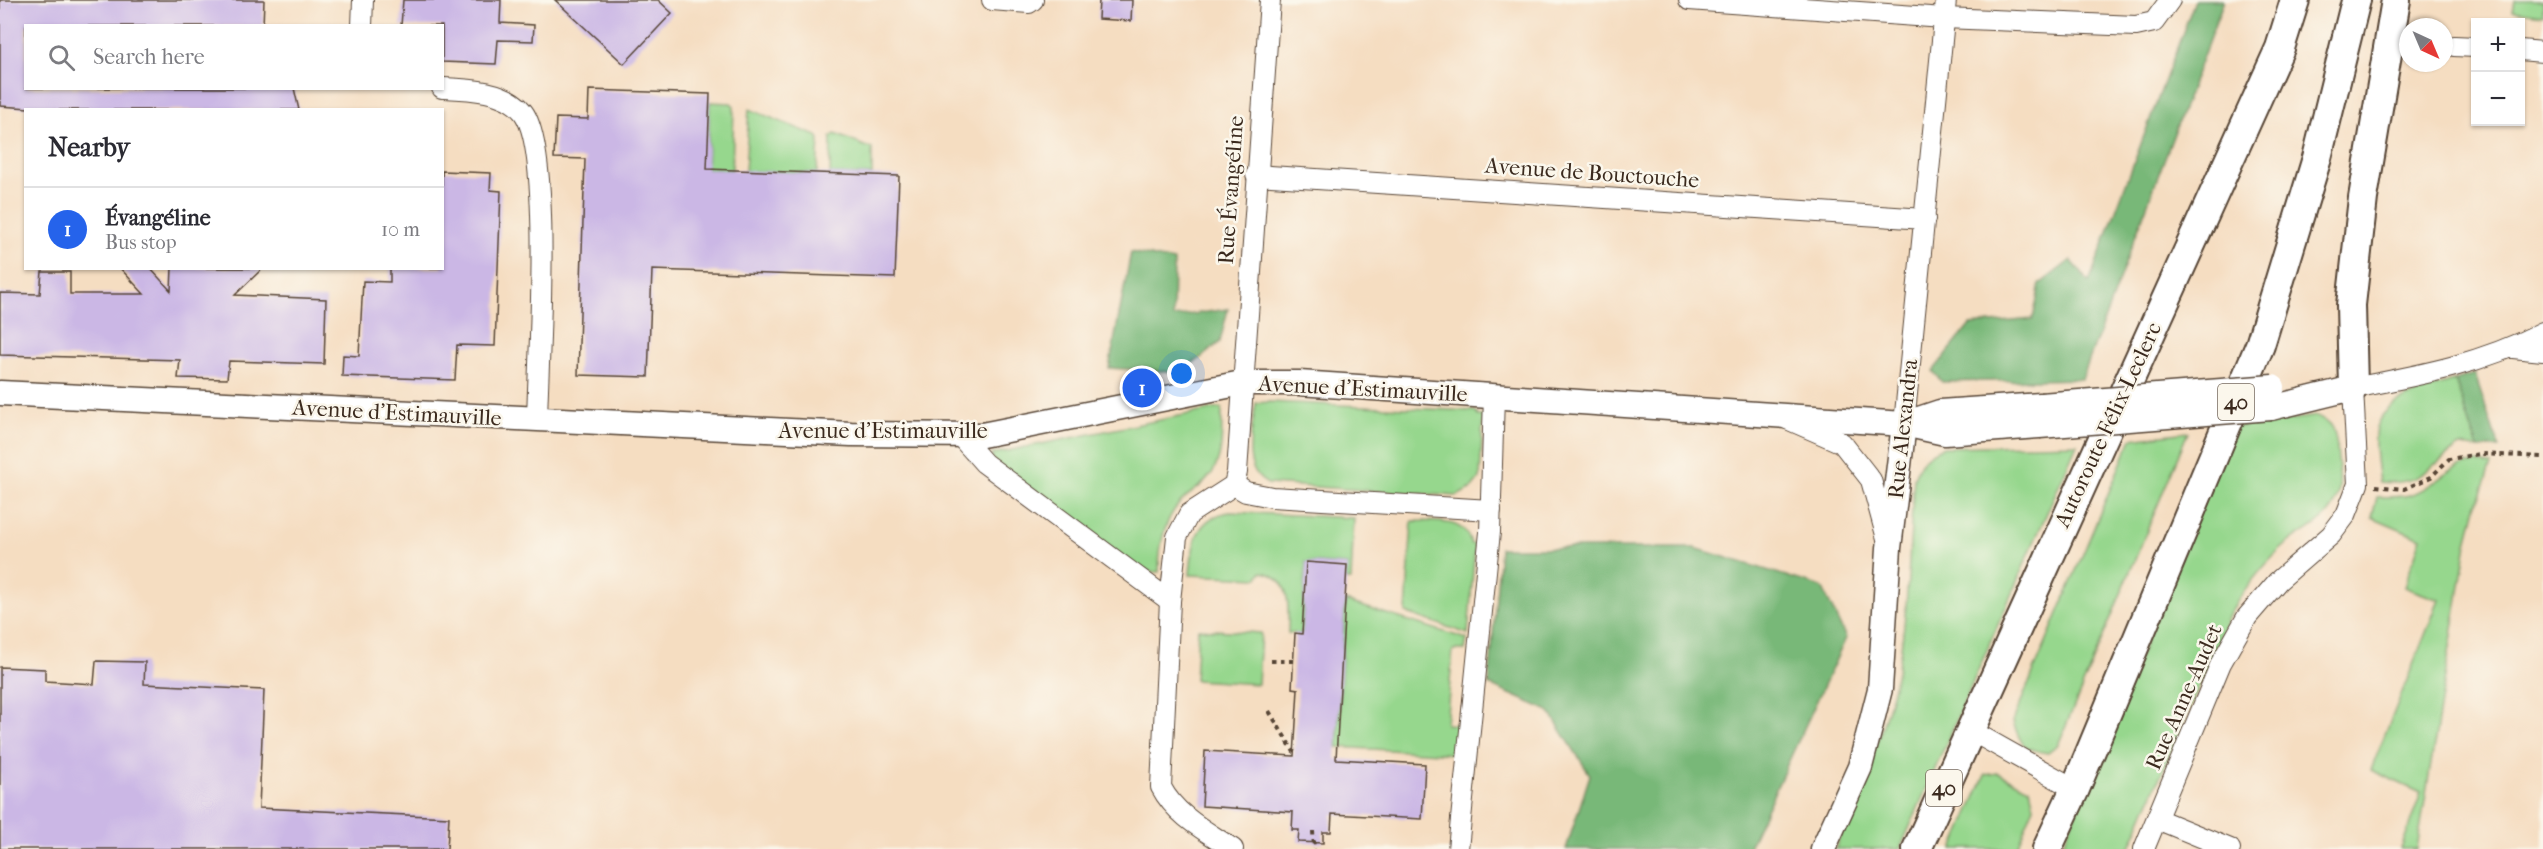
<!DOCTYPE html>
<html lang="en">
<head>
<meta charset="utf-8">
<style>
  :root { --surface:#fff; --page:#f7f7f7; --text:#2b2b33; --muted:#7c7c81; --line:#e1e1e2; --accent:#2563eb }
  body { margin:0; font-family:"IM FELL French Canon",serif; background:var(--page); color:var(--text) }
  .controls { position:absolute; right:18px; top:18px; display:grid; overflow:hidden; border-radius:0px; box-shadow:0 2px 4px #0004 }
  .controls button { width:54px; height:54px; display:grid; place-items:center; padding:0; border:0; border-bottom:2px solid var(--line); background:var(--surface); color:var(--text); font:30px sans-serif }
  .compass { position:absolute; left:2399px; top:18px; width:54px; height:54px; border-radius:50%; background:var(--surface); box-shadow:0 2px 4px #0004; rotate:136deg }
  .you { position:absolute; left:1182px; top:374px; width:21px; height:21px; margin:-15px; border:4px solid #fff; border-radius:50%; background:#1a73e8; box-shadow:0 0 0 9px #1a73e833 }
  .badge { display:grid; place-items:center; width:39px; height:39px; border-radius:50%; background:var(--accent); color:#fff; font-size:20px; font-weight:700 }
  .pin { position:absolute; translate:-50% -50%; border:3px solid #fff; box-shadow:0 2px 6px #0006 }
  .list { margin:0; padding:0; list-style:none }
  h2 { display:flex; justify-content:space-between; align-items:center; height:78px; margin:0; padding:0 24px; font-size:26px }
  h2 small { font-size:20px; font-weight:400; color:var(--muted) }
  .list li { display:grid; grid-template-columns:39px 1fr auto; gap:18px; align-items:center; box-sizing:border-box; height:84px; padding:0 24px; border-top:2px solid var(--line) }
  .list b { display:block; font-size:22px; white-space:nowrap }
  .list p { margin:0; font-size:20px; white-space:nowrap; color:var(--muted) }
  .list em { font-size:20px; font-style:normal; color:var(--muted) }
  .icon { flex:none; width:33px; height:33px; fill:none; stroke:currentColor; stroke-width:2; stroke-linecap:round; stroke-linejoin:round }
  .map { position:relative; flex:none; width:2543px; height:849px; overflow:hidden }
  .search { position:absolute; background:var(--surface); box-shadow:0 2px 4px #0004; left:24px; top:24px; width:420px; height:66px; display:flex; align-items:center; gap:15px; box-sizing:border-box; padding:0 21px; border-radius:0px; color:var(--muted); font-size:22px }
  .panel { position:absolute; background:var(--surface); box-shadow:0 2px 4px #0004; left:24px; top:108px; width:420px; height:162px; border-radius:0px }
  .map>svg:first-child { display:block }
</style>
</head>
<body>
<div class="map">
<svg width="2543" height="849" viewBox="0 0 2543 849">
  <rect width="100%" height="100%" fill="#fbf7ec"/>
  <filter id="ink" filterUnits="userSpaceOnUse"><feTurbulence type="fractalNoise" baseFrequency=".0167" numOctaves="2"/><feDisplacementMap in="SourceGraphic" scale="12" xChannelSelector="R" yChannelSelector="G"/><feConvolveMatrix kernelMatrix="1 2 1 2 8 2 1 2 1" color-interpolation-filters="sRGB"/></filter>
  <filter id="wash" filterUnits="userSpaceOnUse"><feTurbulence type="fractalNoise" baseFrequency=".008" numOctaves="4" result="noise"/><feDisplacementMap in="SourceGraphic" scale="24" xChannelSelector="R" yChannelSelector="G"/><feGaussianBlur stdDeviation="1.35" result="paint"/><feColorMatrix in="noise" values="0 0 0 0 0 0 0 0 0 0 0 0 0 0 0 0 0 1.4 0 .05"/><feComposite in="paint" operator="in"/></filter>
  <g filter="url(#wash)">
    <rect width="100%" height="100%" fill="#f5ddc1"/>
    <g fill="#96d78d" stroke="#688056" stroke-width="1.5">
      <polygon points="2515,0 2543,0 2543,15 2513,11"/>
      <polygon points="710,102 731,103 734,106 732,170 707,169"/>
      <polygon points="749,109 817,136 819,139 817,173 745,171"/>
      <polygon points="835,134 872,149 872,175 830,174 831,137"/>
      <path d="M2455 380 2478 448 2460 446C2428 467 2422 486 2379 482 2377 467 2374 450 2375 435 2376 400 2429 390 2455 380Z"/>
      <path d="M1269 402 1475 411 1478 416H1483L1480 478 1472 488 1457 496 1268 484C1239 470 1253 429 1256 403Z"/>
      <path d="M1219 408 1222 409C1221 428 1224 450 1215 468 1209 481 1197 488 1186 497 1164 515 1159 544 1159 572L1141 571 992 461V454Z"/>
      <path d="M2317 416C2334 422 2335 431 2337 447 2338 464 2342 482 2337 498 2330 521 2305 530 2287 544 2264 563 2247 586 2231 611L2129 849H2061L2233 427Z"/>
      <path d="M2188 432 2058 745 2048 753C2023 750 2020 744 2013 721L2131 439Z"/>
      <path d="M2077 444 1900 849H1835C1857 796 1880 742 1894 686 1909 622 1909 544 1914 478 1920 461 1927 453 1944 447Z"/>
      <path d="M2476 463 2491 465 2476 507 2467 543 2417 849H2401L2421 793 2371 770 2439 600 2404 587 2421 538 2372 517 2377 497C2387 496 2400 498 2410 495 2438 486 2444 466 2476 463Z"/>
      <path d="M1230 512 1354 518 1351 580H1346L1347 565 1306 562 1302 634 1288 633C1288 608 1293 576 1261 572L1258 578 1190 575C1192 545 1195 517 1230 512Z"/>
      <path d="M1412 521C1434 522 1465 517 1471 544L1475 545 1468 634 1406 613Z"/>
      <polygon points="1345,601 1467,639 1465,650 1453,650 1446,724 1461,725 1457,754 1337,747"/>
      <polygon points="1198,629 1261,633 1258,684 1195,680"/>
      <polygon points="1998,773 2030,788 2034,807 2016,849 1953,849 1985,775"/>
    </g>
    <g fill="#78b878" stroke="#5a714b" stroke-width="1.5">
      <polygon points="2195,0 2224,0 2082,379 1942,382 1933,371 1970,325 2033,319 2040,284 2071,260 2089,282"/>
      <polygon points="1131,252 1174,261 1173,317 1228,309 1220,342 1198,360 1175,372 1109,368"/>
      <polygon points="2475,374 2499,448 2478,448 2455,380"/>
      <polygon points="1500,548 1695,548 1822,587 1846,638 1748,849 1566,849 1590,775 1549,711 1489,685"/>
    </g>
    <g id="blocks">
      <g fill="#cbb7e5">
        <polygon points="0,0 264,0 263,26 26,26 26,88 294,88 299,110 59,110 0,106"/>
        <polygon points="403,0 501,0 500,23 534,25 533,41 498,40 496,64 442,62 442,26 401,26"/>
        <polygon points="555,0 658,0 672,13 624,64"/>
        <polygon points="1099,0 1132,0 1131,21 1098,19"/>
        <polygon points="589,90 710,94 707,169 899,176 895,278 652,270 648,377 578,375 585,159 554,158 556,118 588,119"/>
        <polygon points="442,171 491,173 490,190 501,191 495,346 457,345 455,380 342,376 343,355 359,356 363,281 390,282 390,268 442,268"/>
        <polygon points="120,268 150,268 171,291 172,268 263,268 235,295 326,299 324,364 229,361 227,379 178,378 180,360 0,355 0,293 40,294 42,272 70,272 70,294 144,294"/>
        <polygon points="1306,562 1347,565 1336,759 1425,764 1422,819 1332,814 1331,832 1323,832 1323,843 1298,842 1299,830 1292,830 1293,812 1202,806 1205,751 1294,756 1298,689 1292,688 1295,633 1302,634"/>
        <polygon points="96,661 145,662 144,684 264,690 259,808 449,817 447,849 0,849 0,667 45,669 45,681 94,684"/>
      </g>
    </g>
  </g>
  <g filter="url(#ink)">
    <use href="#blocks" fill-opacity="0" stroke="#574536" stroke-width="1.5"/>
    <g fill="none" stroke-linecap="round" stroke-linejoin="round">
      <defs>
        <g id="minor">
          <polyline points="992,0 1029,3 1033,0"/>
          <polyline points="1689,0 1944,18 2136,26 2154,22 2170,0"/>
          <polyline points="362,26 363,0"/>
          <polyline points="2454,46 2476,47"/>
          <polyline points="2520,50 2543,52"/>
          <path d="M442 88C468 89 506 90 523 112 553 151 538 362 537 420"/>
          <polyline points="1256,175 1925,219"/>
          <polyline points="2513,348 2543,351"/>
          <polyline points="1787,419 1842,443 1871,480 1888,542"/>
          <polyline points="1904,424 1946,0"/>
          <polyline points="960,436 984,463 1170,601"/>
          <polyline points="1234,485 1246,492 1272,497 1491,510"/>
          <polyline points="1970,730 2075,789"/>
          <polyline points="2157,819 2230,849"/>
          <path d="M1233 849C1206 831 1176 816 1161 787L1170 601 1177 537 1189 514 1234 485 1237 472 1270 0"/>
          <polyline points="1458,849 1490,532 1494,396"/>
          <path d="M2144 849 2221 663 2247 617 2278 581 2331 535 2346 515 2358 484 2353 388C2421 375 2481 364 2543 332"/>
        </g>
        <g id="major">
          <polyline points="0,393 851,434 982,435 1242,383 1299,383 1904,424 1945,433 2039,426"/>
          <polyline points="2271,408 2353,388"/>
          <polyline points="1904,424 1940,412 2041,405"/>
          <polyline points="1823,849 1860,767 1880,689 1889,548 1904,424"/>
        </g>
        <g id="highway">
          <polyline points="2353,388 2351,305 2363,198 2396,0"/>
          <polyline points="1917,849 2280,48 2295,0"/>
          <polyline points="2047,849 2075,789 2260,345 2317,158 2356,0"/>
        </g>
      </defs>
      <use href="#minor" stroke="#574536" stroke-width="22"/>
      <use href="#major" stroke="#574536" stroke-width="27"/>
      <use href="#highway" stroke="#574536" stroke-width="32"/>
      <g stroke="#574536" stroke-width="4" stroke-dasharray="4.5 4.5" stroke-linecap="butt">
        <polyline points="2376,486 2404,489 2431,477 2449,459 2480,454 2543,457"/>
        <polyline points="1271,661 1293,661"/>
        <polyline points="1269,711 1294,752"/>
        <polyline points="1313,831 1314,849"/>
      </g>
      <use href="#minor" stroke="#fff" stroke-width="20"/>
      <use href="#major" stroke="#fff" stroke-width="24"/>
      <use href="#highway" stroke="#fff" stroke-width="28"/>
      <defs>
        <g id="major-bridge">
          <polyline points="2041,405 2273,387"/>
          <polyline points="2039,426 2271,408"/>
        </g>
      </defs>
      <use href="#major-bridge" stroke="#574536" stroke-width="27" stroke-linecap="butt"/>
      <use href="#major-bridge" stroke="#fff" stroke-width="24"/>
    </g>
  </g>
  <g text-anchor="middle" dominant-baseline="central" stroke-width="5" stroke-linejoin="round" paint-order="stroke">
    <g fill="#fbf7ec" stroke="#75685c" stroke-width="1.5">
      <rect x="2218" y="384" width="36" height="36" rx="4.5"/>
      <rect x="1926" y="770" width="36" height="36" rx="4.5"/>
    </g>
    <g font-size="21" font-weight="bold" fill="#3b2a1e">
      <text x="2236" y="402">40</text>
      <text x="1944" y="788">40</text>
    </g>
    <g font-size="22" fill="#3b2a1e" stroke="#fbf7ec">
      <text transform="translate(1592 173) rotate(4)">Avenue de Bouctouche</text>
      <text transform="translate(1231 190) rotate(-86)">Rue Évangéline</text>
      <text transform="translate(1363 389) rotate(3)">Avenue d'Estimauville</text>
      <text transform="translate(397 413) rotate(3)">Avenue d'Estimauville</text>
      <text transform="translate(2108 425) rotate(-65)">Autoroute Félix-Leclerc</text>
      <text transform="translate(1903 429) rotate(-84)">Rue Alexandra</text>
      <text x="883" y="431">Avenue d'Estimauville</text>
      <text transform="translate(2184 697) rotate(-66)">Rue Anne-Audet</text>
    </g>
  </g>
</svg>
<div class="controls">
<button>+</button>
<button>−</button>
</div>
<svg class="compass" viewBox="-18 -18 36 36"><path d="M0-13l5 13h-10z" fill="#e53935"/><path d="M0 13l5-13h-10z" fill="#7c7c81"/></svg>
<div class="you"></div>
<div class="pin badge" style="left:1142px;top:388px">1</div>
<div class="search"><svg class="icon" aria-label="search" viewBox="0 0 24 24"><circle cx="10" cy="10" r="6"/><path d="M15 15l6 6"/></svg>Search here</div>
<section class="panel">
<h2>Nearby<small></small></h2>
<ul class="list">
<li><span class="badge">1</span><div><b>Évangéline</b><p>Bus stop</p></div><em>10 m</em></li>
</ul>
</section>
</div>
</body>
</html>
